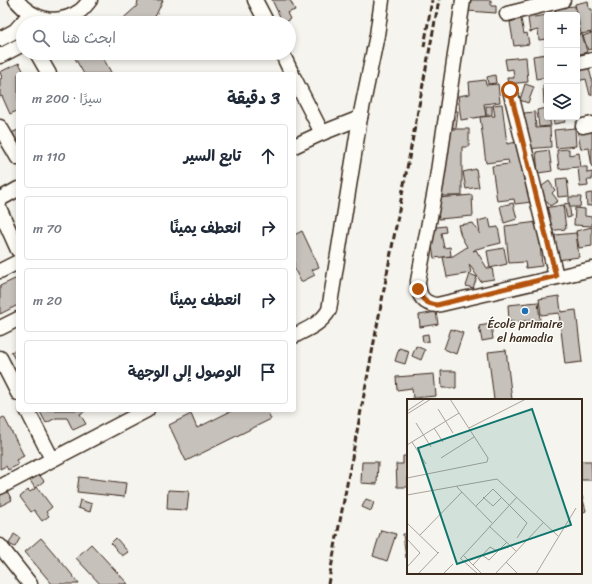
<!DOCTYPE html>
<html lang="ar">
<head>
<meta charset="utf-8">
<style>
  :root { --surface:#fff; --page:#f2f2f3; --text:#1f2937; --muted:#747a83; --line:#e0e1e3 }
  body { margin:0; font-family:Sriracha,"Playpen Sans Arabic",sans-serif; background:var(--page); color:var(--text); direction:rtl }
  .controls { position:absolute; right:12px; top:12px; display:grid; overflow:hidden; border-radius:4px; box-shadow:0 2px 6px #0003 }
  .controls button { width:36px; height:36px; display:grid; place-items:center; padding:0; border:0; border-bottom:1px solid var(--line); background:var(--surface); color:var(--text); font:20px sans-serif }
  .stop { position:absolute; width:12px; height:12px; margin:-9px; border:3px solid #b45309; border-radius:50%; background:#fff }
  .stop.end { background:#b45309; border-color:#fff; box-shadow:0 1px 4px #0008 }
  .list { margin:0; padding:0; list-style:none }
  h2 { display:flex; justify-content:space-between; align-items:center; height:52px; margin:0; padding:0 16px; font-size:17px }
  h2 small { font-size:13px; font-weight:400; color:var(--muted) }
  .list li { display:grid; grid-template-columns:26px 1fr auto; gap:12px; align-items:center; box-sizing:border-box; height:64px; margin:0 8px 8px; padding:0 8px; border:1px solid var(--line); border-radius:4px }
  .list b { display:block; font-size:15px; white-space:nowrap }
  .list em { font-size:13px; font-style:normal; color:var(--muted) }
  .icon { flex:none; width:22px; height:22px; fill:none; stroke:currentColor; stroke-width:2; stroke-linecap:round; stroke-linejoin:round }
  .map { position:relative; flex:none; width:592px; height:584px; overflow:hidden; direction:ltr }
  .search { position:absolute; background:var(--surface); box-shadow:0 2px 6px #0003; left:16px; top:16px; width:280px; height:44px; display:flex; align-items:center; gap:10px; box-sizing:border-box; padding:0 14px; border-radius:22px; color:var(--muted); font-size:15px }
  .panel { position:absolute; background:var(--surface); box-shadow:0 2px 6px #0003; left:16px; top:72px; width:280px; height:340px; border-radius:4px; direction:rtl }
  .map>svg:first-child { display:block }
</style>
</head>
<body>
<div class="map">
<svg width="592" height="584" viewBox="0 0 592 584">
  <rect width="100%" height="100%" fill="#f5f4ee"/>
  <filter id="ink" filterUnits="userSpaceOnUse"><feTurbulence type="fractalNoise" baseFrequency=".025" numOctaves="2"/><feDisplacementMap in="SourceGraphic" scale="8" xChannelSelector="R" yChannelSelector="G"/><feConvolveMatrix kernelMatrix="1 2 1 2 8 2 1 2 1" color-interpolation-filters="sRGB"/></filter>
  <g filter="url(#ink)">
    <g fill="#c7c1bb" stroke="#3b2a1e">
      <polygon points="138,0 163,0 157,13 151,23 118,23 137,6"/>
      <polygon points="272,0 290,0 295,10 287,13 290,19 283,23"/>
      <polygon points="468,0 491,0 491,6 496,6 496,13 467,11"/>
      <polygon points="588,1 589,9 592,9 592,32 581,34 575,4"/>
      <polygon points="555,4 562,7 575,6 576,15 556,15"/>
      <polygon points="547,15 547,39 539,40 538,30 530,32 528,18"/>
      <polygon points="521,19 524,34 527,33 529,44 514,46 510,22"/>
      <polygon points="592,33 592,49 588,50 583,36"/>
      <polygon points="582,34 587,52 577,55 577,36"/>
      <polygon points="72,53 107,53 102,56 112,74 84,74"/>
      <polygon points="547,54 547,77 536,79 533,56"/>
      <polygon points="526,57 528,82 508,84 507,78 514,78 513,69 507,70 505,59"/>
      <polygon points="19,63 25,74 18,74 18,113 17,111 10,114 2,96 0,97 0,79 2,78 0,72"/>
      <polygon points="588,65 592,80 592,95 590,95 586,79 577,81 577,68"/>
      <polygon points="495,75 496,83 488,84 487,77"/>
      <polygon points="485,80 486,85 498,84 500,102 484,104 486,116 461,120 458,96 470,94 469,82"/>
      <polygon points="525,84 534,87 528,103 520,100"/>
      <polygon points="543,85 547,85 547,104 544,104"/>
      <polygon points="502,104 507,144 517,142 520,161 525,161 526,169 522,170 524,181 530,181 532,202 515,204 514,199 497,201 492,166 509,164 508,160 486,163 480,117 495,116 493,105"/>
      <rect x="486" y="106" width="6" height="9"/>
      <polygon points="547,108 547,117 549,117 551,126 539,127 537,110"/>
      <polygon points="449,110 458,111 456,128 447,127"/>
      <polygon points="535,112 536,128 550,127 551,147 526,149 524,113"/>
      <polygon points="553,117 564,117 565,122 554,124"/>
      <polygon points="592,127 592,167 589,148 581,149 577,130"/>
      <polygon points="575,128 576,146 556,148 554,130"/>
      <polygon points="440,129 469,129 469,147 462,147 462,196 436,196 436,182 444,182 443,150"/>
      <polygon points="18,130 18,147 9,134"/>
      <polygon points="569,149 569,155 579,153 581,167 587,167 587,173 592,172 592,180 587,180 588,186 580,187 578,167 559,169 557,150"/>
      <polygon points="549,150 552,171 538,173 536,152"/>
      <polygon points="476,169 479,187 466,189 463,172"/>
      <polygon points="567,178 569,196 558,197 556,179"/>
      <polygon points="549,181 555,190 552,193 558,201 550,206 538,189"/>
      <polygon points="592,193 592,205 587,206 586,194"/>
      <polygon points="472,195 473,216 439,219 437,198"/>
      <polygon points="569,197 581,197 580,207 569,207"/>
      <polygon points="532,202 544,208 563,205 566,229 547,231 545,214 534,215"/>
      <polygon points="513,203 517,219 504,223 500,206"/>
      <polygon points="569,203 571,217 567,218 564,204"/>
      <polygon points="575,208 585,209 585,216 592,217 592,226 574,225"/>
      <polygon points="489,218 491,228 498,227 501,243 476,249 473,251 476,250 487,268 492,268 494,279 481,281 481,282 469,264 471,273 447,277 443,257 453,256 467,247 461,236 458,225 473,223 480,234 478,221"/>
      <polygon points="538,222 542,266 526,268 525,262 509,263 505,226"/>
      <polygon points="445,226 446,232 441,233 444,248 450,247 451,256 434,258 429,228"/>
      <polygon points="592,227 592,246 579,248 576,231"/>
      <polygon points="302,231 319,267 312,270 315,275 301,282 294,268 294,235"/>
      <polygon points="576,233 579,257 557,260 555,235"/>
      <polygon points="504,248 507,264 490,268 487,251"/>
      <polygon points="470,274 477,277 473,288 466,286"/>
      <polygon points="17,278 18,305 0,314 0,286"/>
      <polygon points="559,296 561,312 576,310 582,362 565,364 559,313 541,315 539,299"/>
      <polygon points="538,302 540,320 509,322 508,305"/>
      <polygon points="436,312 438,324 420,327 419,315"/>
      <polygon points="491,324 493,339 482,341 479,326"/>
      <polygon points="451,329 463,333 456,354 444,349"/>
      <polygon points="428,334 429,341 423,342 422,335"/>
      <polygon points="416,346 425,350 421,360 412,356"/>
      <polygon points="399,348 409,351 405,364 395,361"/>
      <polygon points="18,349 18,365 11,352"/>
      <polygon points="506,350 512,400 494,400 488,352"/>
      <polygon points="441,371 456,371 456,388 442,388"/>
      <polygon points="434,374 436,396 413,398 412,388 397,390 396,377"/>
      <polygon points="39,410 87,410 80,414 86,424 73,430 67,418 56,418 46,423"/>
      <polygon points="233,410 267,410 271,419 186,461 169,425 191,414 197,428"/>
      <polygon points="4,417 24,456 16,460 18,465 8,470 6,466 0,469 0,419"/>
      <polygon points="403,456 408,456 408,487 397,487 396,464 403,464"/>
      <polygon points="581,461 591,461 592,480 581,480"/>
      <polygon points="362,462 378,462 377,484 361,483"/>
      <polygon points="37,472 44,481 35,488 29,479"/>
      <polygon points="79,477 126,483 124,497 77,492"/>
      <polygon points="37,487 52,507 46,512 49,516 42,521 34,510 31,512 20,497 28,490 30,492"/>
      <polygon points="168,490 189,491 187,510 167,509"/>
      <polygon points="7,491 12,500 0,506 0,494"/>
      <polygon points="582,496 586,511 581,513 581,497"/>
      <polygon points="366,499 374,502 371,511 362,507"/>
      <polygon points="80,500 92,504 90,512 78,508"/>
      <polygon points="381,530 396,534 387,561 373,556"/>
      <polygon points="14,534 20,538 15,547 9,544"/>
      <polygon points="403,534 408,534 408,557 406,558"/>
      <polygon points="41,538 69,571 79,584 52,584 25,552"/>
      <polygon points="116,538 128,552 122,556 111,543"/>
      <polygon points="91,544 128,584 100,584 76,558"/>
    </g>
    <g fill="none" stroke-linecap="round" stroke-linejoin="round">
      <defs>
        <g id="minor">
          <path d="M16 0C33 20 57 27 80 11 84 8 87 4 90 0"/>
          <polyline points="255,0 267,23"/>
          <path d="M463 0 436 185 418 281C418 294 422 304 437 305L592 269"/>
          <polyline points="507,14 563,0"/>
          <polyline points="0,39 15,31 30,14"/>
          <polyline points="37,53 49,74"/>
          <polyline points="282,53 292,74"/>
          <polyline points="0,56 23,44"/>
          <polyline points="579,63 592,60"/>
          <polyline points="294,78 322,133"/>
          <polyline points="510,90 556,276"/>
          <polyline points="583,126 592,124"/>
          <polyline points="0,127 18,158"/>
          <polyline points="294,146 322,133 360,118"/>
          <polyline points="0,199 18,189"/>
          <polyline points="0,210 18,250"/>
          <polyline points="0,271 18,262"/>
          <polyline points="0,328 18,319"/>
          <path d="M294 336C307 329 321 324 329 310L360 118 377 35 382 0"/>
          <polyline points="0,358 18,393"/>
          <polyline points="27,410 52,459"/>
          <polyline points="0,487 147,410"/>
          <polyline points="0,546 30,584"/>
        </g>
      </defs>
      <use href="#minor" stroke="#3b2a1e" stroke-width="17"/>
      <use href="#minor" stroke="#fdfcf7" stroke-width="14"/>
      <g stroke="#3b2a1e" stroke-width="3" stroke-dasharray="6 3" stroke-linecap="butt">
        <polyline points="424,47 432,0"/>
        <polyline points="328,584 439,0"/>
      </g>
    </g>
  </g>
  <g fill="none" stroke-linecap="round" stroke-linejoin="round" filter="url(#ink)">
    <path stroke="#b45309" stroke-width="5" d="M418 289C421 299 426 304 437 305L556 276 510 90"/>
  </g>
  <circle fill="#1f6fb2" stroke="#fdfcf7" stroke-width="1.5" cx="525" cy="311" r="4"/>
  <g text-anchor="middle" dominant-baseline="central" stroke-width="3" stroke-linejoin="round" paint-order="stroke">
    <g font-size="12" fill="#3b2a1e" stroke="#fdfcf7">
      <text x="525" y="324">École primaire<tspan x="525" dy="14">el hamadia</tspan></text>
    </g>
  </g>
  <g transform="translate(407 399)">
    <rect width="175" height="175" fill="#f5f4ee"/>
    <path fill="none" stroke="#aba39b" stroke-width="1" d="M31 10 46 34M0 12 18 0M0 15 24 0M9 24 24 48M27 29 36 43M62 29 119 0M5 43 19 65M0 46 52 14M34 59 67 38M0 79 80 63 81 59 43 0M49 87 85 124M0 96 90 80 151 137M76 98 86 107 94 99M69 107 86 90 120 124 110 139M0 124 31 154M82 127 109 152M13 136 55 93M0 140 13 154 0 168M56 156 75 175M75 156 82 161 100 143M53 159 71 175M54 159 110 98M99 163 111 175M66 166 83 148 90 152M11 175 32 153M36 175 46 165M88 175 136 124M129 175 169 109"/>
    <path fill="#0f766e" fill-opacity="0.15" stroke="#0f766e" stroke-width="2" d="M125 10 164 126 50 165 11 49Z"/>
    <rect width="175" height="175" fill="none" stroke="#3b2a1e" stroke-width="2"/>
  </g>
</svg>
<div class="controls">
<button>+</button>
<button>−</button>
<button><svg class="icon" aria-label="layers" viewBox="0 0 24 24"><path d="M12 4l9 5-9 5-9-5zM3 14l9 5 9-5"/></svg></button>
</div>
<div class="stop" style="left:510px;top:90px"></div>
<div class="stop end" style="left:418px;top:289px"></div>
<div class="search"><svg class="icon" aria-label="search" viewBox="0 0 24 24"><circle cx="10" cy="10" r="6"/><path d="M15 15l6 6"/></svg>ابحث هنا</div>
<section class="panel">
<h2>3 دقيقة<small>سيرًا · 200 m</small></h2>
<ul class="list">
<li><svg class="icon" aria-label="ahead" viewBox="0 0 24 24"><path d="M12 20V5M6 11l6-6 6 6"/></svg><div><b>تابع السير</b></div><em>110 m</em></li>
<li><svg class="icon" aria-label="right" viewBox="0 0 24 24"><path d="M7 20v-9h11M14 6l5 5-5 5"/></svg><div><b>انعطف يمينًا</b></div><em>70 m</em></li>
<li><svg class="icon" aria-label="right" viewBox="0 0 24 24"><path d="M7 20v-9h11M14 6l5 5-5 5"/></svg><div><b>انعطف يمينًا</b></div><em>20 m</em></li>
<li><svg class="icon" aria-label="arrive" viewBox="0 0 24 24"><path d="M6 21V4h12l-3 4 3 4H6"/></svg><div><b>الوصول إلى الوجهة</b></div></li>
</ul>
</section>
</div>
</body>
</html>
